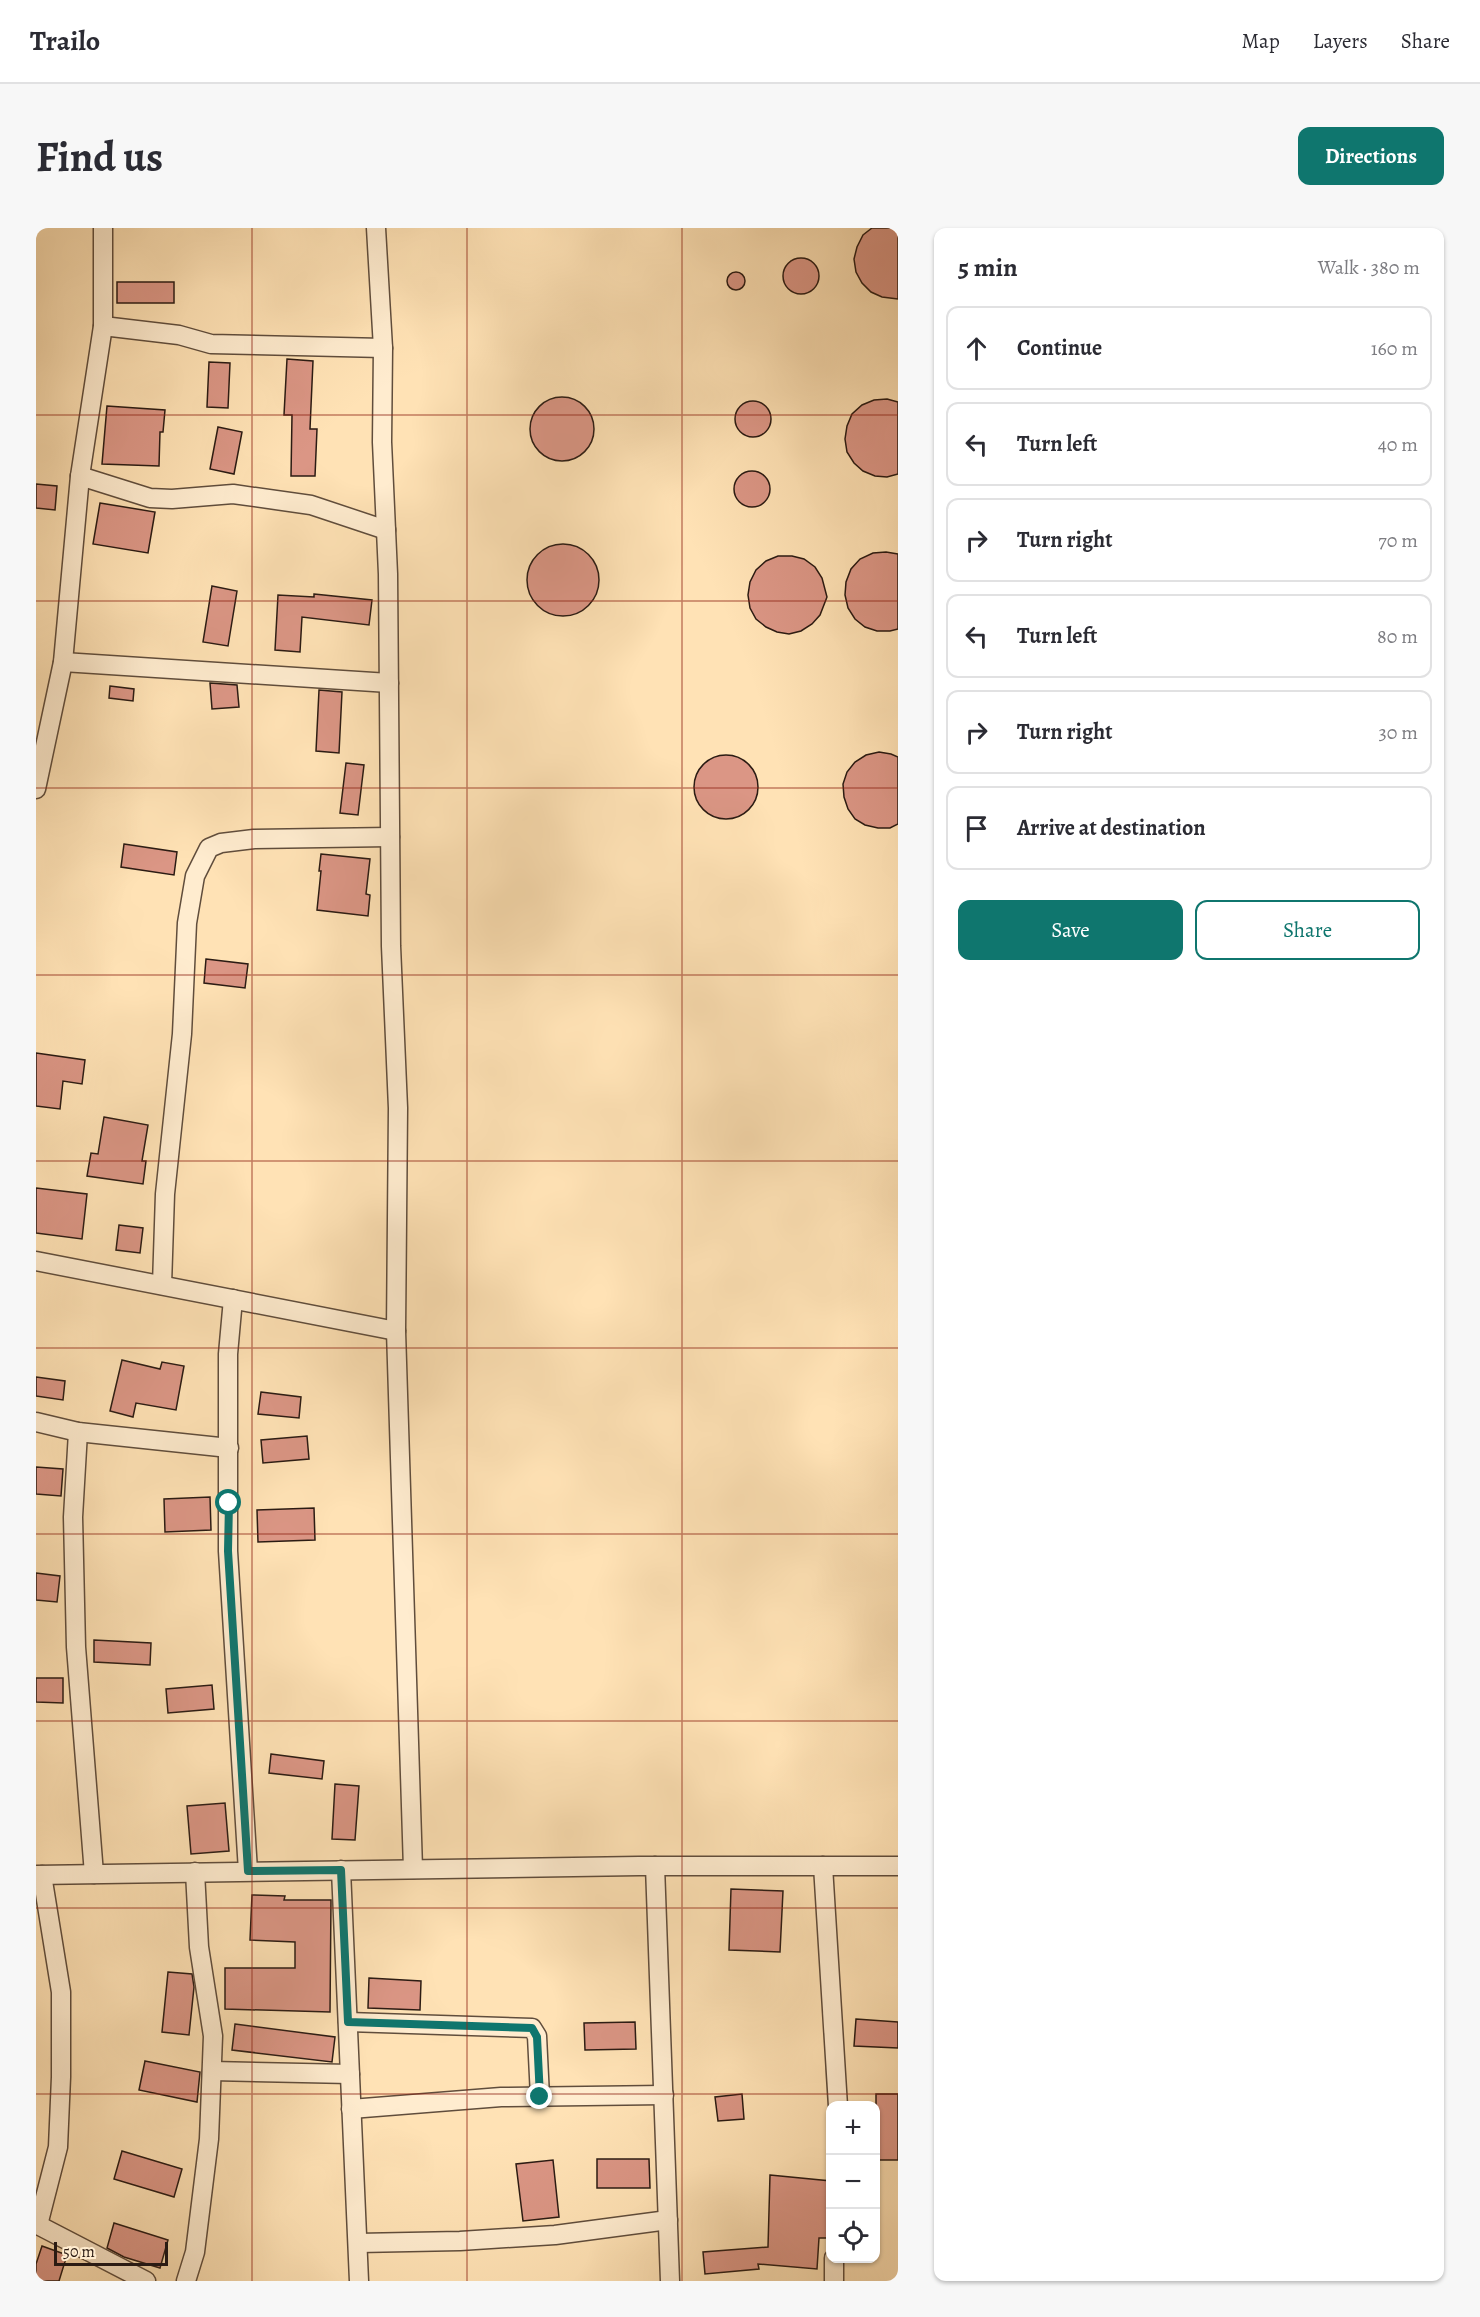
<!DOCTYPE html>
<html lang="en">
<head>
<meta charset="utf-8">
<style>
  :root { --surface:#fff; --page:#f7f7f7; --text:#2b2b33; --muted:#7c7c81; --line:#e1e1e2; --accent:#0f766e }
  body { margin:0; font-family:Alegreya,serif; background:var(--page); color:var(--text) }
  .controls { position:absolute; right:18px; bottom:18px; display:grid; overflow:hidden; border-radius:12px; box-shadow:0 2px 4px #0004 }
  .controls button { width:54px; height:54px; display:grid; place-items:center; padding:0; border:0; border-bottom:2px solid var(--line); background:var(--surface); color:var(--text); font:30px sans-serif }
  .scale { position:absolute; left:18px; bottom:15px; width:114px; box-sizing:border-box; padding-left:6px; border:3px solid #2b1b13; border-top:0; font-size:16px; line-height:21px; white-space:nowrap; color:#2b1b13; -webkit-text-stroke:4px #ffeccf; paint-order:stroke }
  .stop { position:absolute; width:18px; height:18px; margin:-14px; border:4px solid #0f766e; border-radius:50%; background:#fff }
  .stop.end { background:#0f766e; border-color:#fff; box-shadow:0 2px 6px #0008 }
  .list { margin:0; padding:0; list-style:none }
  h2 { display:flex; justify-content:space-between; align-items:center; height:78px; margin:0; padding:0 24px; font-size:26px }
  h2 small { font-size:20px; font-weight:400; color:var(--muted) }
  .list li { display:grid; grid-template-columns:39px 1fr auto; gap:18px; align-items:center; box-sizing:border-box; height:84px; margin:0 12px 12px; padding:0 12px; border:2px solid var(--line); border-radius:12px }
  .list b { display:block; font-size:22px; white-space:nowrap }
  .list em { font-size:20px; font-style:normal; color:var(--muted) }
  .actions { display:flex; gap:12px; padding:18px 24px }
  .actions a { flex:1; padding:14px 0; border:2px solid var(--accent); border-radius:12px; text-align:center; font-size:21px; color:var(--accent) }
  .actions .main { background:var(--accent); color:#fff }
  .icon { flex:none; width:33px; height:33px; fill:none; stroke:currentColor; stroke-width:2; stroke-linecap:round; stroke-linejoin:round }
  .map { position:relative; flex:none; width:862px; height:2053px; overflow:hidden; border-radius:12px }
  header { display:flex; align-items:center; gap:36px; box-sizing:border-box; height:84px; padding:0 30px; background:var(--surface); border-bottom:2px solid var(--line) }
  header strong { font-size:28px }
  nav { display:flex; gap:33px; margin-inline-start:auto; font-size:21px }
  .intro { display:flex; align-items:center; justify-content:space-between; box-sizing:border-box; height:144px; padding:0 36px }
  h1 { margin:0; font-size:42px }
  .button { padding:15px 27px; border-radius:12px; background:var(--accent); color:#fff; font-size:21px; font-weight:700 }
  main { display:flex; gap:36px; padding:0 36px }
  aside { flex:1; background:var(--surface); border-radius:12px; box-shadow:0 2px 4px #0004 }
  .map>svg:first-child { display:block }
</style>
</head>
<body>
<header>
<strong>Trailo</strong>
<nav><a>Map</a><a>Layers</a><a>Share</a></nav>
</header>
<div class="intro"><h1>Find us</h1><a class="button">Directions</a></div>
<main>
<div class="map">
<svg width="862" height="2053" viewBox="0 0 862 2053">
  <rect width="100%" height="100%" fill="#ffe2b5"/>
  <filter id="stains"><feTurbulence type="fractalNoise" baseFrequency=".00333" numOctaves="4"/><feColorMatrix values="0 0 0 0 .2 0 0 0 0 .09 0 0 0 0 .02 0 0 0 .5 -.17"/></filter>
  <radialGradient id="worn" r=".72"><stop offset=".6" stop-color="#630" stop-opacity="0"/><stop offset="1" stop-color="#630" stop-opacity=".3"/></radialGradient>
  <g fill="#db9685" stroke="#2b1b13" stroke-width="1.5">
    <polygon points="836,0 862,0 862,71 846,69 835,64 826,55 820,44 818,31 821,19 827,7"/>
    <circle cx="765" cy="48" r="18"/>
    <circle cx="700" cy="53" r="9"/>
    <rect x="81" y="54" width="57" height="21"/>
    <polygon points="251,131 277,133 274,201 281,201 279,248 255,248 256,187 248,187"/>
    <polygon points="173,134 194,135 192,180 171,179"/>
    <circle cx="526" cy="201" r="32"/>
    <polygon points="851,171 862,174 862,246 851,249 839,248 827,243 818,235 811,224 809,211 811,198 816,186 826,177 838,172"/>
    <circle cx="717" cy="191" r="18"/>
    <polygon points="71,178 129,182 127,204 124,204 123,238 66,236"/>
    <polygon points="182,199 206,204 198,246 174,241"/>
    <circle cx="716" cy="261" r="18"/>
    <polygon points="0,256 21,258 19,282 0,280"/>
    <polygon points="64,275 119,284 112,325 57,316"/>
    <circle cx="527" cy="352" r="36"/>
    <polygon points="850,324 862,326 862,401 854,403 841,403 829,399 819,391 812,380 809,367 810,354 815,341 824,331 837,325"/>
    <polygon points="742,328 756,328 768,331 779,339 786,350 791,369 784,387 776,396 765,403 753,406 741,404 730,399 720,391 714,380 712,367 714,354 720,342 730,333"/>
    <polygon points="176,358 201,363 192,418 167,414"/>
    <polygon points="278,366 336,372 333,397 266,389 264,424 239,422 242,367 278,369"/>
    <polygon points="174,455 201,457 203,479 176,481"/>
    <polygon points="74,458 98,461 97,473 73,470"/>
    <polygon points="283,462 306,464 303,525 280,523"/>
    <polygon points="843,524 855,526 862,529 862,596 854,600 842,600 829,597 819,591 812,581 808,569 807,556 811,544 819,534 830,527"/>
    <circle cx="690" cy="559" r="32"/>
    <polygon points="310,535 328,537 322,587 304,585"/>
    <polygon points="88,616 141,624 138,647 85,639"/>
    <polygon points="285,626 334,631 330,666 334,667 332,688 281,682 285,643 283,643"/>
    <polygon points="170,731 212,736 209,760 168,755"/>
    <polygon points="0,825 49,832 46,856 27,853 24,881 0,878"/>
    <polygon points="68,889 112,897 106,933 110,933 107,956 51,948 55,925 62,926"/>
    <polygon points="0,960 51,966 46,1011 0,1005"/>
    <polygon points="83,997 107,1000 104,1025 80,1022"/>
    <polygon points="86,1132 124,1141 126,1134 148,1138 140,1182 100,1175 97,1189 74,1183"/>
    <polygon points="0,1149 29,1153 27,1172 0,1168"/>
    <polygon points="225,1164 265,1169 263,1190 222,1186"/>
    <polygon points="271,1208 273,1231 227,1235 225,1212"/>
    <polygon points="0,1239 27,1241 25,1268 0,1266"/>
    <polygon points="174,1269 175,1302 129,1304 128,1271"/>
    <polygon points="278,1280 279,1312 222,1314 221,1282"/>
    <polygon points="0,1345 24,1348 21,1374 0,1372"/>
    <polygon points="58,1412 115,1415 114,1437 58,1434"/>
    <polygon points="0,1450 27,1450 27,1475 0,1474"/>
    <polygon points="176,1457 178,1481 132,1485 130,1461"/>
    <polygon points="235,1526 288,1533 286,1551 233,1545"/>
    <polygon points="299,1556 323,1558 319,1612 296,1611"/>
    <polygon points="189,1575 193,1623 155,1626 151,1578"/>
    <polygon points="695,1661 747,1663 744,1724 693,1722"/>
    <polygon points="216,1667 249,1668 248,1672 295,1672 294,1784 189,1781 189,1740 259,1740 259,1714 214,1712"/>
    <polygon points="132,1744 156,1746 158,1759 153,1807 126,1804"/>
    <polygon points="333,1750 385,1753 384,1782 332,1780"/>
    <polygon points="820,1791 862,1794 862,1820 818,1818"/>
    <polygon points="599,1794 600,1821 549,1822 548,1795"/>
    <polygon points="199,1796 299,1809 296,1834 196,1822"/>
    <polygon points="109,1833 164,1844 161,1874 103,1862"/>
    <polygon points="706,1866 708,1891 682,1893 679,1869"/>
    <rect x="840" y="1866" width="22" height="66"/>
    <polygon points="86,1923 146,1941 138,1969 78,1951"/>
    <polygon points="561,1931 613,1931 614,1960 561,1960"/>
    <polygon points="517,1932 523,1989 487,1993 480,1936"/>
    <polygon points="734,1947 795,1953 793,2010 783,2010 781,2041 722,2036 723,2041 669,2046 667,2024 732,2019"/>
    <polygon points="78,1995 132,2012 124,2040 88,2029 71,2020"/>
    <polygon points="6,2018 31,2027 23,2053 0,2053 0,2036"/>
  </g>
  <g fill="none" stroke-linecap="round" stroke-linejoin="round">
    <defs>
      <g id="minor">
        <polyline points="340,0 347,120 346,214 352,346 355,718 362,880 360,1103 377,1641"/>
        <polyline points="67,98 143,107 175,116 347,120"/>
        <polyline points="44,248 114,270 136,271 197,266 275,277 350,302"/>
        <polyline points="27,434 353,455"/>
        <polyline points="0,561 27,434 44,248 67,98 67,0"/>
        <polyline points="0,1033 360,1103"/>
        <polyline points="126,1057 129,966 146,806 151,695 159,648 173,620 185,615 218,611 354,609"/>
        <polyline points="197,1071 192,1126 192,1323 212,1643"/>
        <polyline points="0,1194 42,1204 193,1220"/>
        <polyline points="42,1204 37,1289 40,1419 58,1646"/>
        <polyline points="619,1638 634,2053"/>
        <polyline points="787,1638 802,1878"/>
        <polyline points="305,1642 323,2053"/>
        <polyline points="0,1647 603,1638 862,1638"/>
        <polyline points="312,1794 496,1800 501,1808 504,1869"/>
        <polyline points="176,1843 314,1846"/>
        <polyline points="315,1881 465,1869 628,1867"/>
        <polyline points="0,1996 110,2053"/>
        <polyline points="2,1997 22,1919 25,1849 25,1764 6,1647"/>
        <polyline points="322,2015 424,2013 519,2007 632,1992"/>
        <polyline points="150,2053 159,2024 173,1911 177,1808 163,1719 159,1644"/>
        <polyline points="798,2053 798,2030"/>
      </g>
    </defs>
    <use href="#minor" stroke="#604d3c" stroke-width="21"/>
    <use href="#minor" stroke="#ffeccf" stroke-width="18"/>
  </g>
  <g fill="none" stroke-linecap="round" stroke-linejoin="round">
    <polyline stroke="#0f766e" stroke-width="8" points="193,1275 192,1323 212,1643 305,1642 312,1794 496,1800 501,1809 504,1869"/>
  </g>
  <path fill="none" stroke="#8f2418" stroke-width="1.5" stroke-opacity="0.55" d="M216 0V2053M431 0V2053M646 0V2053M0 187H862M0 373H862M0 560H862M0 747H862M0 933H862M0 1120H862M0 1306H862M0 1493H862M0 1680H862M0 1866H862"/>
  <rect width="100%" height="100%" filter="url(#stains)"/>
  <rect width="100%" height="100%" fill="url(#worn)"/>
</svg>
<div class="controls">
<button>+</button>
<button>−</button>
<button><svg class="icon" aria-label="locate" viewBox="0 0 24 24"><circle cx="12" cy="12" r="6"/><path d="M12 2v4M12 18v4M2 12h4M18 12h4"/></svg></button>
</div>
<div class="scale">50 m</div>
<div class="stop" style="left:193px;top:1275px"></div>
<div class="stop end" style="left:504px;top:1869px"></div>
</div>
<aside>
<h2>5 min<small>Walk · 380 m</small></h2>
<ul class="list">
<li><svg class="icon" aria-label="ahead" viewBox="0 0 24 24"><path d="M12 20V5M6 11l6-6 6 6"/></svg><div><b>Continue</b></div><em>160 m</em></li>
<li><svg class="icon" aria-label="left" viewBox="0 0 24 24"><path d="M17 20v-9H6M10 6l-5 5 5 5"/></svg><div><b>Turn left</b></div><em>40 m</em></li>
<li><svg class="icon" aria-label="right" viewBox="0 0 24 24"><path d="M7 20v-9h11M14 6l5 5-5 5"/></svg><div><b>Turn right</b></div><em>70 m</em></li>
<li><svg class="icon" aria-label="left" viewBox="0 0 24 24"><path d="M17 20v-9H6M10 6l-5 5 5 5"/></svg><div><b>Turn left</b></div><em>80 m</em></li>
<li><svg class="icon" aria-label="right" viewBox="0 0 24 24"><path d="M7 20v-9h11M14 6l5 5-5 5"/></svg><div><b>Turn right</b></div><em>30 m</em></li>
<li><svg class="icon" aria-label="arrive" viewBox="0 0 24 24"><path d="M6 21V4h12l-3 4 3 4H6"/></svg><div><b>Arrive at destination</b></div></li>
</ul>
<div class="actions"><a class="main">Save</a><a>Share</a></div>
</aside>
</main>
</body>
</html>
